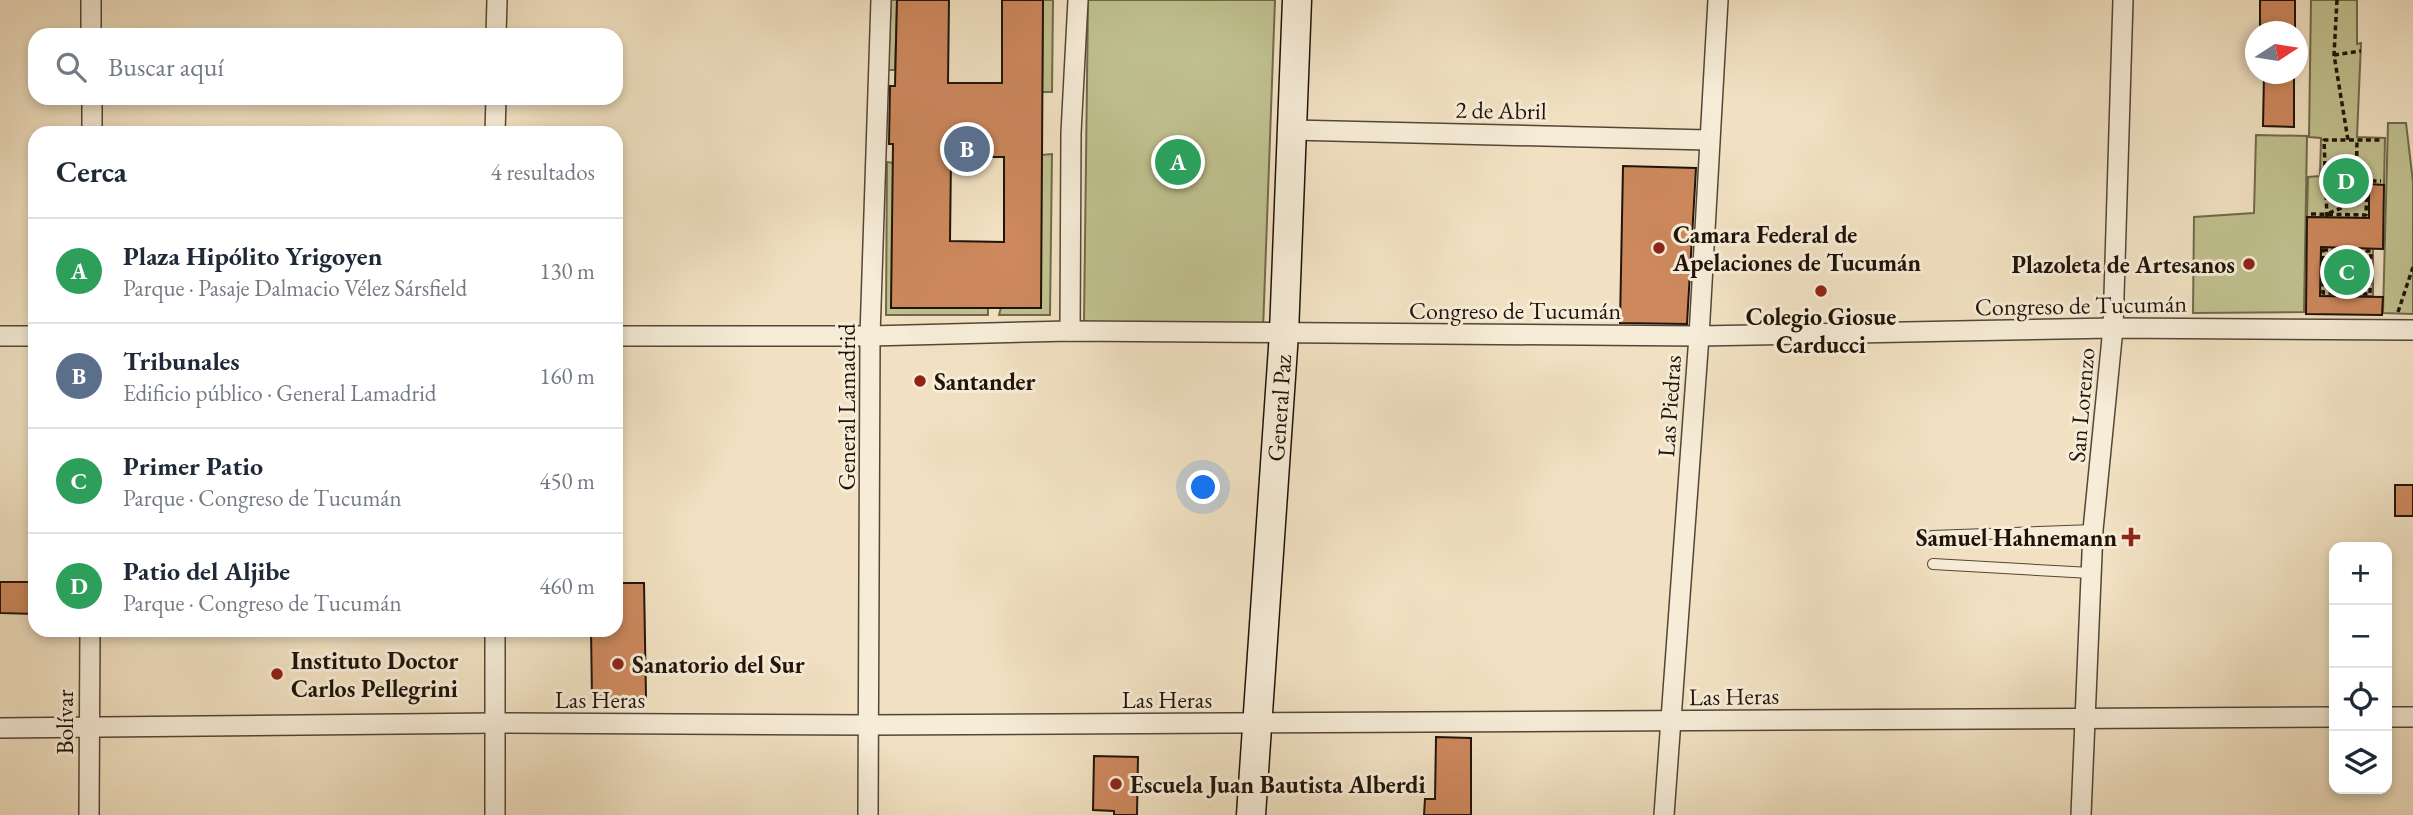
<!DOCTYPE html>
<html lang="es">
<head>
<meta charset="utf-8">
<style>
  :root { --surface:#fff; --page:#f6f6f7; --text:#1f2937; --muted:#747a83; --line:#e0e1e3; --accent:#0b8043 }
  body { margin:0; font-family:"EB Garamond",serif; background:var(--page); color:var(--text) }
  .controls { position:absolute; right:21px; bottom:21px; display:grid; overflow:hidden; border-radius:14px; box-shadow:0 4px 10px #0003 }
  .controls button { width:63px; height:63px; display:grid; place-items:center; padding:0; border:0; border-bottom:2px solid var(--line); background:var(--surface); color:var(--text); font:35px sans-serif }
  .compass { position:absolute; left:2245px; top:21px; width:63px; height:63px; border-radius:50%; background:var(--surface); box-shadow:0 4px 10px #0003; rotate:78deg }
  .you { position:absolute; left:1204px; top:488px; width:24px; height:24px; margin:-18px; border:5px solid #fff; border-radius:50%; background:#1a73e8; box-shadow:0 0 0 10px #1a73e833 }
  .badge { display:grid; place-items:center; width:46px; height:46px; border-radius:50%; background:var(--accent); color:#fff; font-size:23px; font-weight:700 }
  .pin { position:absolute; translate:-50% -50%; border:4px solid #fff; box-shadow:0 2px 7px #0006 }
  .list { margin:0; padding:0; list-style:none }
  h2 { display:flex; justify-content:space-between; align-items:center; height:91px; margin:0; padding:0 28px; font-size:30px }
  h2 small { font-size:23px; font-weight:400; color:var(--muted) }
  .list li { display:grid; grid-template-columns:46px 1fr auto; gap:21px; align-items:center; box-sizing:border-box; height:105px; padding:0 28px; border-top:2px solid var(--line) }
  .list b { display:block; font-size:26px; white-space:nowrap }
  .list p { margin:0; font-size:23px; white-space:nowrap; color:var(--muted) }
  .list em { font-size:23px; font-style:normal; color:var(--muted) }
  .icon { flex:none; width:38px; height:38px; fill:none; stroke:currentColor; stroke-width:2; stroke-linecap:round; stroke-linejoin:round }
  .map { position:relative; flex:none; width:2413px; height:815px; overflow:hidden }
  .search { position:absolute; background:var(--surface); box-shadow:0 4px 10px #0003; left:28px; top:28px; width:595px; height:77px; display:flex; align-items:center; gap:18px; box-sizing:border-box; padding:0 24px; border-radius:21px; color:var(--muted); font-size:26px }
  .panel { position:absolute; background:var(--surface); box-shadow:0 4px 10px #0003; left:28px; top:126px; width:595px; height:511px; border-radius:21px }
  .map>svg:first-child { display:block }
</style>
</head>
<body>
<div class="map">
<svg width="2413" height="815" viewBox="0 0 2413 815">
  <rect width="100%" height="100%" fill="#f1e1c2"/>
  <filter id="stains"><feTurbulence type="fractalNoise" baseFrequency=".00286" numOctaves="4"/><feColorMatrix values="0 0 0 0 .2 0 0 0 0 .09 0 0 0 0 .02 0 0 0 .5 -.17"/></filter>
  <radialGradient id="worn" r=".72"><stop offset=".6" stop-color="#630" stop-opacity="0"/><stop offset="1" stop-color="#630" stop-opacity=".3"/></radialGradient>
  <g fill="#c0c18f" stroke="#706a4c" stroke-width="2">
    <polygon points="891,0 897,0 895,70 888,70"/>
    <polygon points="1043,0 1053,0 1052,92 1042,92"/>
    <polygon points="1088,0 1275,0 1263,330 1084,323"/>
    <polygon points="2311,0 2357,0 2357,44 2361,43 2357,137 2385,138 2384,185 2369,185 2369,218 2307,217 2308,177 2320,176 2321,138 2309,137"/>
    <polygon points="2388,123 2406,123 2413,182 2413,314 2383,313"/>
    <polygon points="2256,135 2307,136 2304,312 2193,313 2194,217 2254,213"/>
    <polygon points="1052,154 1050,315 999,315 1042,155"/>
    <polygon points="887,162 893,163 988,308 988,315 886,315"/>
    <polygon points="2321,247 2373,248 2373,296 2320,296"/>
  </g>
  <g fill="#cd885d" stroke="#201309" stroke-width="2" fill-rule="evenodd">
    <path d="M897 0H949L948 83H1002V0H1043L1041 308H891L893 144H889L890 86H895ZM951 157H1004V242L950 241Z"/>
    <rect x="2260" y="0" width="35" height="32"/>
    <polygon points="2264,74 2294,74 2294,127 2263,126"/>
    <polygon points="1623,166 1696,168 1687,324 1620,323"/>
    <polygon points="2369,184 2384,185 2383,249 2321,247 2320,296 2383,297 2382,315 2306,314 2307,217 2369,218"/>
    <rect x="2395" y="485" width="18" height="31"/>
    <polygon points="0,582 35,582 35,614 0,613"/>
    <polygon points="616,583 644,583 646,697 592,698 591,630 616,630"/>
    <polygon points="1436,737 1471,738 1471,815 1424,815 1425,799 1435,799"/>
    <polygon points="1094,756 1138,757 1137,815 1114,815 1114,811 1093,810"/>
  </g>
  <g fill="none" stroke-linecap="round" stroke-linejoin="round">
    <defs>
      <g id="lane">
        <polyline points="1932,536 2093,530"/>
        <polyline points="1933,564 2091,573"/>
      </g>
      <g id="street">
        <polyline points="91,0 91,35"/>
        <polyline points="496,35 497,0"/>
        <polyline points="92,98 92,133"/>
        <polyline points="1292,130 1708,140"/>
        <polyline points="495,133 496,98"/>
        <polyline points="1070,331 1071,133 1078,0"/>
        <polyline points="0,336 35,336"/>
        <polyline points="616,336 870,336 1070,331 1699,336 2113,328 2413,330"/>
        <polyline points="2387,717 2413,717"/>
        <polyline points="0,728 496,723 870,725 2334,717"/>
        <polyline points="89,815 90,630"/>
        <polyline points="495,815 495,630"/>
        <polyline points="868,815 870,336 881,0"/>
        <polyline points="1664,815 1699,336 1718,0"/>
        <polyline points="2081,815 2093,530 2113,328 2123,0"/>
      </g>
      <polyline id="secondary" points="1251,815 1284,333 1297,0"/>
    </defs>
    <use href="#lane" stroke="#544637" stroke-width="12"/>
    <use href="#street" stroke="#544637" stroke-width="22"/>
    <use href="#secondary" stroke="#201309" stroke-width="31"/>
    <g stroke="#201309" stroke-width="3.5" stroke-dasharray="5 3.5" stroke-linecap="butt">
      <polyline points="2337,0 2334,55 2348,140"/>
      <polyline points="2334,55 2361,51"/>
      <polyline points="2327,173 2356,174"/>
      <polyline points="2356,197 2353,200 2356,204 2359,200 2356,197 2357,140"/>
      <polyline points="2329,213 2354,203"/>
      <polyline points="2311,214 2366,215 2367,181 2381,181"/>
      <polyline points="2327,217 2324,140 2380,140"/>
      <polygon points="2323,250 2371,251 2370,294 2323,293"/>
      <polyline points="2345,294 2346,248"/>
      <polyline points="2398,312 2413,267"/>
    </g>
    <use href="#lane" stroke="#f6ecd7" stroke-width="10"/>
    <use href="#street" stroke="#f6ecd7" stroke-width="19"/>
    <use href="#secondary" stroke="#f6ecd7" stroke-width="28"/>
  </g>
  <g fill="#8f2418" stroke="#f6ecd7" stroke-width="2.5">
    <circle cx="1659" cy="248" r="7"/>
    <circle cx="2249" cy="264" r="7"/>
    <circle cx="1821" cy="291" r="7"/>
    <circle cx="920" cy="381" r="7"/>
    <path d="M2127.5 526.5h7v7h7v7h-7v7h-7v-7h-7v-7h7z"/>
    <circle cx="618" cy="664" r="7"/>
    <circle cx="277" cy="674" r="7"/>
    <circle cx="1116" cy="784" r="7"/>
  </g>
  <g text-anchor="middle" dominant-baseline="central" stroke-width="6" stroke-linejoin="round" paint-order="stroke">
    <g font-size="24" fill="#201309" stroke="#f6ecd7">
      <text transform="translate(1501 110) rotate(1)">2 de Abril</text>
      <text transform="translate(2081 305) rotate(-1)">Congreso de Tucumán</text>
      <text x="1515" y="310">Congreso de Tucumán</text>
      <text transform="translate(2081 405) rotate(-85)">San Lorenzo</text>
      <text transform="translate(1669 406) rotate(-86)">Las Piedras</text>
      <text transform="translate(846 407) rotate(-90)">General Lamadrid</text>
      <text transform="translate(1279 408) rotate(-86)">General Paz</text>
      <text transform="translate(1734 696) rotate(-1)">Las Heras</text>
      <text x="600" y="699">Las Heras</text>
      <text x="1167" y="699">Las Heras</text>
      <text transform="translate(64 722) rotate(-90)">Bolívar</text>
    </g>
    <g font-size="24" font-weight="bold" fill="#201309" stroke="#f6ecd7" text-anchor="start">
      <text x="1673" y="234">Camara Federal de<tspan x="1673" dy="28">Apelaciones de Tucumán</tspan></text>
      <text x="2235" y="264" text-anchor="end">Plazoleta de Artesanos</text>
      <text x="1821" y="316" text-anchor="middle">Colegio Giosue<tspan x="1821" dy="28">Carducci</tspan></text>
      <text x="934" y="381">Santander</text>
      <text x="2117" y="537" text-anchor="end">Samuel Hahnemann</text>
      <text x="291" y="660">Instituto Doctor<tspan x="291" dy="28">Carlos Pellegrini</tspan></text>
      <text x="632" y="664">Sanatorio del Sur</text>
      <text x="1130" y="784">Escuela Juan Bautista Alberdi</text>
    </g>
  </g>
  <rect width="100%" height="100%" filter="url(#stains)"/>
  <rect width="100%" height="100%" fill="url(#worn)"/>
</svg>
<div class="controls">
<button>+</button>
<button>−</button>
<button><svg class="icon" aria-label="locate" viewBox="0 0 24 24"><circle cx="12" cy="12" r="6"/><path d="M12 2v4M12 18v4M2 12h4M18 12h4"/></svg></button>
<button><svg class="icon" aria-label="layers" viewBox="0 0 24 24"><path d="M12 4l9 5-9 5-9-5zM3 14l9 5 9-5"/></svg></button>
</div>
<svg class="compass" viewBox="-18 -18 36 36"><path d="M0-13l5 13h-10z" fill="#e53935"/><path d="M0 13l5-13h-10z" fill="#747a83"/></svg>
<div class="you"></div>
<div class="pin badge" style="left:1178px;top:162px;background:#2e9e5b">A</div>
<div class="pin badge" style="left:967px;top:149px;background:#5c6f8a">B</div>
<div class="pin badge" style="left:2347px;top:272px;background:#2e9e5b">C</div>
<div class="pin badge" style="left:2346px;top:181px;background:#2e9e5b">D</div>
<div class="search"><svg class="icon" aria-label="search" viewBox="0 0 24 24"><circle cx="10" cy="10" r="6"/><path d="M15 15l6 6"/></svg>Buscar aquí</div>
<section class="panel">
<h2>Cerca<small>4 resultados</small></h2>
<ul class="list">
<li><span class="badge" style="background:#2e9e5b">A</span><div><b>Plaza Hipólito Yrigoyen</b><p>Parque · Pasaje Dalmacio Vélez Sársfield</p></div><em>130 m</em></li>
<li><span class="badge" style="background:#5c6f8a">B</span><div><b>Tribunales</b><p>Edificio público · General Lamadrid</p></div><em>160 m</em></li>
<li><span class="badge" style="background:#2e9e5b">C</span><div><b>Primer Patio</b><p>Parque · Congreso de Tucumán</p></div><em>450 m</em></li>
<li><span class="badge" style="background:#2e9e5b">D</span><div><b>Patio del Aljibe</b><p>Parque · Congreso de Tucumán</p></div><em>460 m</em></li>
</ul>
</section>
</div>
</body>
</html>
